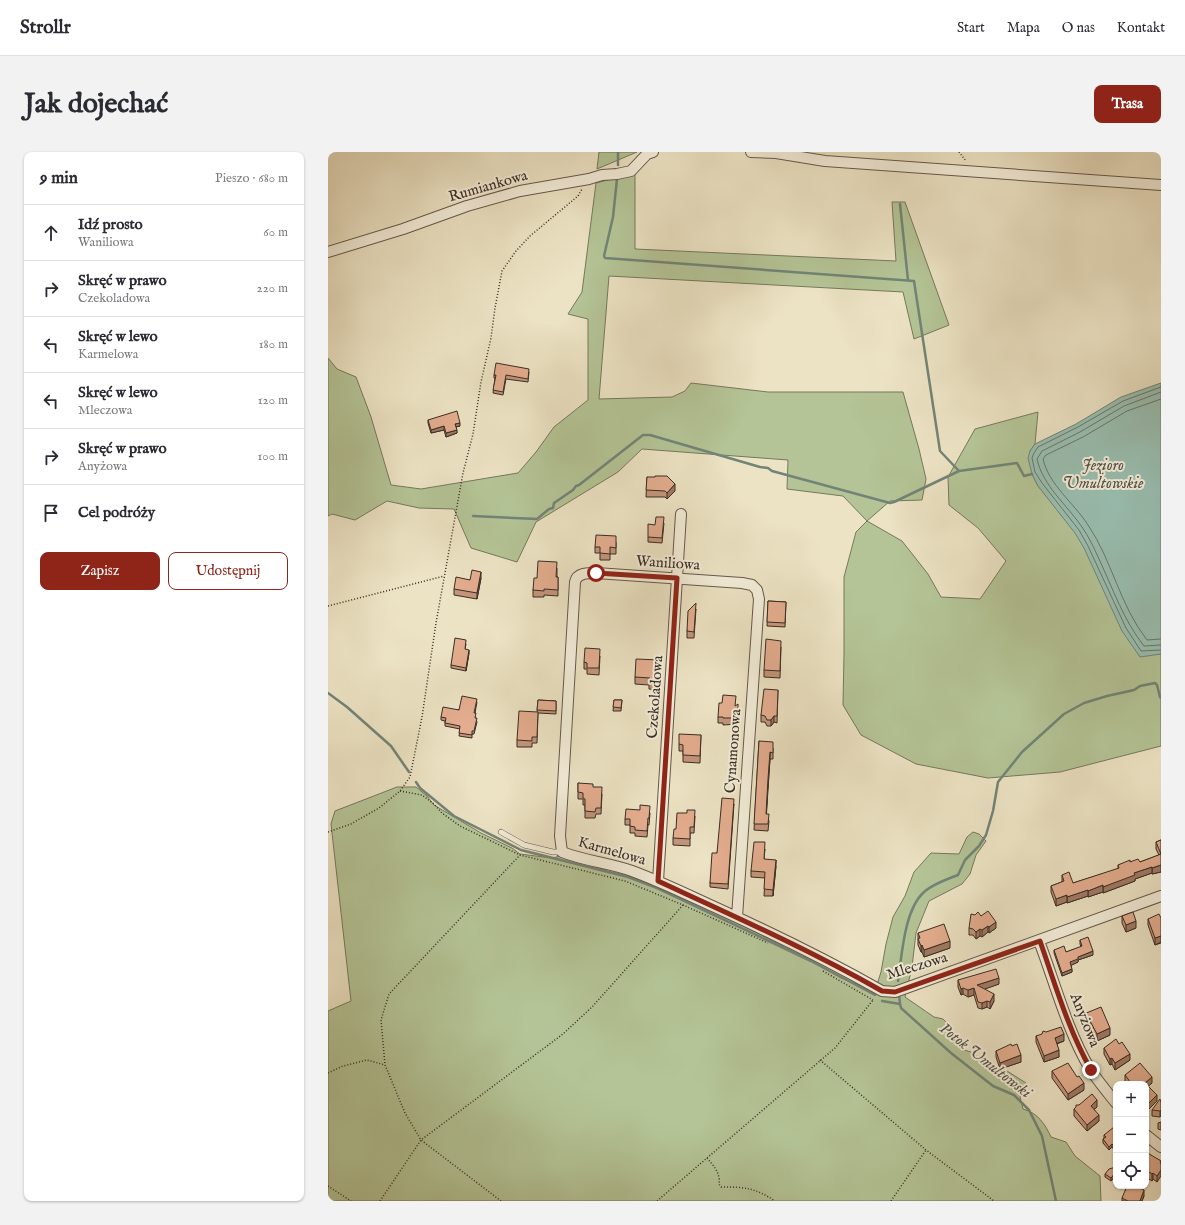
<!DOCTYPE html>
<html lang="pl">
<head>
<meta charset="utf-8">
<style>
  :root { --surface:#fff; --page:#f2f2f3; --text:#2b2b33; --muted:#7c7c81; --line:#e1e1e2; --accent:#8f2418 }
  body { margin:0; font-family:"IM FELL English",serif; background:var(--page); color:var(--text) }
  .controls { position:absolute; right:12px; bottom:12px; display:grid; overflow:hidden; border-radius:8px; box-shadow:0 1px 3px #0004 }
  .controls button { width:36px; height:36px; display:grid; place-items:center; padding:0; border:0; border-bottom:1px solid var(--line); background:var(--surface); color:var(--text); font:20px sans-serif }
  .stop { position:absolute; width:12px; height:12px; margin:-9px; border:3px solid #8f2418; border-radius:50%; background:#fff }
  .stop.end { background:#8f2418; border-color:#fff; box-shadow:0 1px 4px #0008 }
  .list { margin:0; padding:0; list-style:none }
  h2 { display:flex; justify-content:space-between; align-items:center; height:52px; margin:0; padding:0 16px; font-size:17px }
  h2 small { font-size:13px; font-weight:400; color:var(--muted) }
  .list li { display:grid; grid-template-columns:26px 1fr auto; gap:12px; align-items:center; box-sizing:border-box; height:56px; padding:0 16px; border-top:1px solid var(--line) }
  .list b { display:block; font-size:15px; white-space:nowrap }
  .list p { margin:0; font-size:13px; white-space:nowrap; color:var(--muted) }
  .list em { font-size:13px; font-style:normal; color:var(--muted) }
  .actions { display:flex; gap:8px; padding:12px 16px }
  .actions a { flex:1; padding:9px 0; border:1px solid var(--accent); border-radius:8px; text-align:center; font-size:14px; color:var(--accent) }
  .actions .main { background:var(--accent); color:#fff }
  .icon { flex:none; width:22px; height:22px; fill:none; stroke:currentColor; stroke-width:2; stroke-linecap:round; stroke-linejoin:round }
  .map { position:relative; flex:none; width:833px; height:1049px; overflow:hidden; border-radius:8px }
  header { display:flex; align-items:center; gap:24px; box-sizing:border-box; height:56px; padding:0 20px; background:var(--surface); border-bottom:1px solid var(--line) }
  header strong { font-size:19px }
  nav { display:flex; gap:22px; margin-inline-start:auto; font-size:14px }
  .intro { display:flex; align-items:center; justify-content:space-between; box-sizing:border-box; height:96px; padding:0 24px }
  h1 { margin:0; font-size:28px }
  .button { padding:10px 18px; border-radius:8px; background:var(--accent); color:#fff; font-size:14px; font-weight:700 }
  main { display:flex; gap:24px; padding:0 24px }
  aside { flex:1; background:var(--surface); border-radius:8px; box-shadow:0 1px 3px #0004 }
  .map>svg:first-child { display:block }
</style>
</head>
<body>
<header>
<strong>Strollr</strong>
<nav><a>Start</a><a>Mapa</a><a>O nas</a><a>Kontakt</a></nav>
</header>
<div class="intro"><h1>Jak dojechać</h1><a class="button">Trasa</a></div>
<main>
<aside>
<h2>9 min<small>Pieszo · 680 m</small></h2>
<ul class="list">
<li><svg class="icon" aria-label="ahead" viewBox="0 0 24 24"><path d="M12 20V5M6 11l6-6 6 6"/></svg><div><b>Idź prosto</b><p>Waniliowa</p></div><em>60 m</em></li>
<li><svg class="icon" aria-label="right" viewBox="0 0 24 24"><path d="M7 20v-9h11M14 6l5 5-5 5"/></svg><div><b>Skręć w prawo</b><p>Czekoladowa</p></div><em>220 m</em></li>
<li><svg class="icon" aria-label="left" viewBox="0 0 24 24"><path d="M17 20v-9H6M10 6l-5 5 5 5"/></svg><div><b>Skręć w lewo</b><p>Karmelowa</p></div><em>180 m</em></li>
<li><svg class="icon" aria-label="left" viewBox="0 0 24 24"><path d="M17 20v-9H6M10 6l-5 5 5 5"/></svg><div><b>Skręć w lewo</b><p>Mleczowa</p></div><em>120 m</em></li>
<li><svg class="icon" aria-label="right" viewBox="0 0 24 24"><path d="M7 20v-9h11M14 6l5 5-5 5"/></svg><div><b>Skręć w prawo</b><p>Anyżowa</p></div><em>100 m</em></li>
<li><svg class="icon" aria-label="arrive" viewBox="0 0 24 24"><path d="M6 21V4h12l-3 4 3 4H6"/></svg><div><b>Cel podróży</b></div></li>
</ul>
<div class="actions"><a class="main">Zapisz</a><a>Udostępnij</a></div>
</aside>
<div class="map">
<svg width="833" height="1049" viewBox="0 0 833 1049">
  <rect width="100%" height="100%" fill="#ece3c4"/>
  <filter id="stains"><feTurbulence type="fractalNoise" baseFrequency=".005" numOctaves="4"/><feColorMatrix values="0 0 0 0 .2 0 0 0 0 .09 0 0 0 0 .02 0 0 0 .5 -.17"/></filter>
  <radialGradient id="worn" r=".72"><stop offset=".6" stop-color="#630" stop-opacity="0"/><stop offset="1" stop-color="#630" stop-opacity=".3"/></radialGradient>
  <g fill="#b4c496" stroke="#76785e">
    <polygon points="271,0 309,0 269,17"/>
    <polygon points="307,21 307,97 568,109 564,50 577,50 621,173 586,187 575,140 281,124 271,247 344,245 357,239 363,231 440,240 575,240 591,297 598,327 594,348 562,349 539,369 574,389 600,422 613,445 652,447 678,409 650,376 621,353 620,325 647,277 710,260 707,292 702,299 704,322 710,334 748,381 826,502 833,502 833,594 732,620 660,626 588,612 533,583 515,553 516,502 516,425 528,380 539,369 515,344 459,337 460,308 314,297 290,320 208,370 189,410 143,396 126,357 91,356 59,349 27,368 4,362 0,364 0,206 9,217 28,225 43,265 63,333 93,337 190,321 208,300 226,275 260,248 260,167 240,162 254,140 268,31"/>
    <path d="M69 635H88L99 644 106 653 153 681 184 696 192 702 224 706 233 704 243 705 279 719 304 725 380 756 472 803 513 826 547 839 553 820 558 792 565 765 577 744 586 720 603 701 631 702 639 685 645 680 651 682 658 689 648 703 642 722 634 732 601 749 588 781 584 815 577 845 606 865 615 867 624 876 625 884 633 897 646 901 653 910 666 920 679 919 698 931 692 945 695 957C710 961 717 972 723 985L738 990 747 1004 772 1024 773 1049H0V859L23 849 3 672 7 659Z"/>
  </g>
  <polygon fill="#99beb0" stroke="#728478" points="833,231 833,502 812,505 794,479 756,396 747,381 710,334 704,322 700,306 702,299 707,292 748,272 793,245"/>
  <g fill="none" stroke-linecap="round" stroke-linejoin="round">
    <g stroke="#68766a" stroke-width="1">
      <polyline points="833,235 795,249 750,275 710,295 706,301 704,306 707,320 714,331 751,378 760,394 798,476 813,499 833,498"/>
      <path d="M833 240 796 254 752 280 714 299 709 307C715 334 739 353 754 375 761 385 766 396 771 407 785 437 796 469 816 494L833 493"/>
      <path d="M833 247 799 259 755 285 718 303 715 307C721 333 746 351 760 373 784 408 792 454 819 488L833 487"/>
    </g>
    <g stroke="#728478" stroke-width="2.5">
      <polyline points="290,13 290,0"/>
      <polyline points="289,27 285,65 276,104 277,106 586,129 612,299 631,319 689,311 696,324 704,322"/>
      <polyline points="572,52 580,128"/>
      <polyline points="145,364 209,367 221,357 225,356 226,351 245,338 248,334 251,333 315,283 322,283 432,315 440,316 444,319 562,351 566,350 631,319"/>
      <polyline points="0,541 19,555 63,594 81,620"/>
      <polyline points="88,630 92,636 126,664 193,698 300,725 329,736 483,809 547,843"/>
      <path d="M570 829C574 803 576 758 596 740 605 732 619 727 630 723L637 708 651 694 658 683 665 659 670 630 694 600 736 562 756 551 779 544 806 538 812 534 827 531 829 533 832 545 833 546"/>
      <polyline points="571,842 572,852 573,856 623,901 665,934 686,943 701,958 714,984 728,1049"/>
      <polyline points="554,849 572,852"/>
    </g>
    <defs>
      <polyline id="service" points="173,680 196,693 225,700 234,700"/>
      <g id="minor">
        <polyline points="423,0 448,1 497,9 833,33"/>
        <polyline points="0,100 75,77 139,54 192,39 261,27 274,23 289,22 303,19 319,2 325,0"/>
        <polyline points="330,729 353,362"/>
        <path d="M409 765 431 447 429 438 424 433 414 431 268 421C259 421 249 421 247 430L232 684 234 700C257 709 281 711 304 719 334 730 362 744 391 757 446 782 501 809 554 839L567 840 833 744"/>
        <path d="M711 789C727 831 739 878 762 917 770 929 779 940 788 951"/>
        <polyline points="818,983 833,995"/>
      </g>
    </defs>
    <use href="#service" stroke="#655a4d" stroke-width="6"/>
    <use href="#minor" stroke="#655a4d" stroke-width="12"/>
    <g stroke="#382d25" stroke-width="1.5" stroke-dasharray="1 2" stroke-linecap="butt">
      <polyline points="631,0 638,9"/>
      <polyline points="0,454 116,424"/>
      <polyline points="72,639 94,643 106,652 114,661 132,674 192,703 297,729 355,753 440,791"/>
      <polyline points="0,680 23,672 51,656 72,639 82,625 94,565 108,471 135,321 145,282 153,230 163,186 167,156 174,119 188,99 202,84 250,44 254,37"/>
      <polyline points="495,819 545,848"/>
      <polyline points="492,908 598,998 666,1049"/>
      <polyline points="0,921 15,914 39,908 57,913"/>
      <path d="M379 1006C384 1012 390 1018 391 1026 392 1030 390 1032 393 1035 418 1035 427 1036 447 1049"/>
      <polyline points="0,1034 23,1049"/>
      <polyline points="52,1049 93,988 235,882 265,854 355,753"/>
      <polyline points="173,1049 93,988 77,961 57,913 53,868 61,842 192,703"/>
      <polyline points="329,1049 507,896 545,848"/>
      <polyline points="563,1049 598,998"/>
    </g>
    <use href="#service" stroke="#f3edd9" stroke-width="5"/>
    <use href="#minor" stroke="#f3edd9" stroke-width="10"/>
  </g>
  <g fill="#c4957b" stroke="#382d25">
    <polygon points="201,220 200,230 178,227 175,243 165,241 167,226 166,226 166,223"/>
    <polygon points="100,268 132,274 128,275 129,281 118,285 116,278 103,281 100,271"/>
    <polygon points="319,325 347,339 339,347 337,345 318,345"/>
    <polygon points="336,371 334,391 320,390 320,385"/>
    <polygon points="288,390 288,402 282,402 282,408 272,408 272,401 267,401 267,395"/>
    <polygon points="229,416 229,425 230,425 230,444 216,443 216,445 205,445 205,438 209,426"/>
    <polygon points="153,426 149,447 126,443 126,437 142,428"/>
    <polygon points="440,449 458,450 457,475 439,474"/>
    <polygon points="368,457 366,486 359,486 359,479"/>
    <polygon points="138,492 137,497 141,501 138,519 123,516 123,513"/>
    <polygon points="453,495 452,526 436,525 436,518"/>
    <polygon points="272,504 271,523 259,522 259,517 256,517 256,510"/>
    <polygon points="332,515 330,538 321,537 321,533 307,532 307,525"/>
    <polygon points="450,538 449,571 446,570 443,574 439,574 437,570 433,570 433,563"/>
    <polygon points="210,548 228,549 228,562 210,561 209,591 204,591 204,595 189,595 189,588 209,560"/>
    <polygon points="286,548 294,548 293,559 285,559"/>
    <polygon points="149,550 147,561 147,566 149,570 146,582 144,582 144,586 131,584 132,577 117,574 117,569 113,568 113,565"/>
    <polygon points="408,554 410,559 410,572 395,573 395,571 390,571 390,565"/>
    <polygon points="373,583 372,611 355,610 355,599 351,599 351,592"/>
    <polygon points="431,589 445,596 445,607 442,607 440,634 438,662 441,669 440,679 426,678"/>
    <polygon points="250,631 265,635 274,642 273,662 268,662 267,666 257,666 257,653 255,653 255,647 250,647"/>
    <polygon points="406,652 400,737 382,735 382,731 389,701"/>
    <polygon points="322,661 321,673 320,673 319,685 307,684 307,681 302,681 302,673 297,673 297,667"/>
    <polygon points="367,664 366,681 362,681 362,694 345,693 345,686"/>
    <polygon points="833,688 833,720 824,722 824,721 807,727 807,729 775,741 775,740 760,745 760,744 739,751 739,750 728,754 723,740 723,734 734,730 734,723 745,731 790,717 790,713 802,710 812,710 831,703 828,697 828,690"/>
    <polygon points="437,697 436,707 448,714 445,744 436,744 437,726 423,725 423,719"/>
    <polygon points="653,764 668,776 661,781 660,780 654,785 652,784 648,787 645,783 641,783 641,776"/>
    <polygon points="794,764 808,776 798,780 794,771"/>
    <polygon points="833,766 833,791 827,793 820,773 820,767"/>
    <polygon points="590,781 622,796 596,805 594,800 593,800 590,793"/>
    <polygon points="752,788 765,803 750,808 750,810 743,813 744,820 734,824 726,801 726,798 738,800 753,795 752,792"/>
    <polygon points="630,828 671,832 656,837 666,849 662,857 659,855 654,857 650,856 646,843 640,845 635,842 633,843 630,835"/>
    <polygon points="756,862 782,883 769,889 762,876 759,877 756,869"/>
    <polygon points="708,884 736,889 729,892 731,905 716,910 708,890"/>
    <polygon points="684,894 693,910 672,917 668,905 668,899"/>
    <polygon points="776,896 802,908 787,918 784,912 782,913 776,902"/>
    <polygon points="724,919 756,938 740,948 724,926"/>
    <polygon points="797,923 824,931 820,934 829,949 819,959 818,958 818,932 799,932 797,929"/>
    <polygon points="833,951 833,964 832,965 824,964 824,958"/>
    <polygon points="769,955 766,957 771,969 759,979 746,964 746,957"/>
    <polygon points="833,970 833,978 830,977 830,971"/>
    <polygon points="788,978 788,1000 784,995 781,998 775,991 775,987 776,986 776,983"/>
    <polygon points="818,1001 833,1009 829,1030 825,1027 824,1029 818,1025"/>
    <polygon points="788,1015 788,1023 783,1029 777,1025 777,1022"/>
    <polygon points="816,1044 814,1049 794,1049 794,1046"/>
  </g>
  <g fill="#a07964" stroke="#382d25">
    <polygon points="132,271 132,274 127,275 127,272"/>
    <polygon points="116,274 116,278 103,281 103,278"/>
    <polygon points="129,278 129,281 118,285 118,281"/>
    <polygon points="347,332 347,339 339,347 339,341"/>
    <polygon points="153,420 153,426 149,447 149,441"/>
    <polygon points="141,498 141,501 138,519 138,516"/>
    <polygon points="332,508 332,515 330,538 330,531"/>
    <polygon points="446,564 446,570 443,574 443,568"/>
    <polygon points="442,600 442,607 438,669 440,627"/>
    <polygon points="448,708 448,714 445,744 445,738"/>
    <polygon points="833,713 833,720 824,722 824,716"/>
    <polygon points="824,715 824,721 807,727 807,729 775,741 775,735 806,721"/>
    <polygon points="775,733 775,740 760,745 760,739"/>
    <polygon points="760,738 760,744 739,751 739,745"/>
    <polygon points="739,743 739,750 728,754 728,747"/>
    <polygon points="808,769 808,776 798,780 798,773"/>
    <polygon points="668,770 668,776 661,781 661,775"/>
    <polygon points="660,774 660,780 654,785 654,778"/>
    <polygon points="652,777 652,784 648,787 648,780"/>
    <polygon points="833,784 833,790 827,793 827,786"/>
    <polygon points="622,789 622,796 596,805 596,798"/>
    <polygon points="594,793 594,800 593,800 593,794"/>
    <polygon points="765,799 765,803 750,808 750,810 742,814 742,810 750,805"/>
    <polygon points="744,817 744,820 734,824 734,821"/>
    <polygon points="671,826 671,832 649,840 649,833"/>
    <polygon points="635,836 635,842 633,843 633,837"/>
    <polygon points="646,836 646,843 640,845 640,838"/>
    <polygon points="666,842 666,849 662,857 662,850"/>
    <polygon points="659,849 659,855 654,857 654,851"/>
    <polygon points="762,869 762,876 759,877 759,870"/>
    <polygon points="782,876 782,883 769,889 769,882"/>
    <polygon points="736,882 736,889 727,892 727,886"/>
    <polygon points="731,898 731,905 716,910 716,904"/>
    <polygon points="802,902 802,908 787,918 787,911"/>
    <polygon points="693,903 693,910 672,917 672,911"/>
    <polygon points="784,906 784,912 782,913 782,907"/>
    <polygon points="824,925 824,931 818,936 817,931"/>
    <polygon points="756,931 756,938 740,948 740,942"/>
    <polygon points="829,943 829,949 819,959 819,953"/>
    <polygon points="769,948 769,955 763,960 763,954"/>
    <polygon points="833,958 833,964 832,965 832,959"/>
    <polygon points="771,963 771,969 759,979 759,973"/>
    <polygon points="784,992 784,995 781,998 781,995"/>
    <polygon points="833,1018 833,1024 829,1030 829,1024"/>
    <polygon points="788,1020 788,1023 783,1029 783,1026"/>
    <polygon points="825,1021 825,1027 824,1029 824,1022"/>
    <polygon points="816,1038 816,1044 814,1049 812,1049"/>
  </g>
  <g fill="#e4ad8f" stroke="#382d25">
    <polygon points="168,211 201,217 200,227 178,223 175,240 165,238 168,223 166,223"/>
    <polygon points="129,259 132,271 127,272 129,278 118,281 116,274 103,278 100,268"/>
    <polygon points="327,324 339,324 347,332 339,341 337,339 318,338 319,325 327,325"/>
    <polygon points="328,365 336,365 334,386 320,385 320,372 327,373"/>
    <polygon points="268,383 288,384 288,396 282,395 282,402 272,401 272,395 267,395"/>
    <polygon points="210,409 229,410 228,425 230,425 230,438 216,437 216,439 205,438 206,426 209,426"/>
    <polygon points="144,418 153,420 149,441 126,437 128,425 142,428"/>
    <polygon points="440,449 458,450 457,471 439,470"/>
    <polygon points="368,451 366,480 359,479 360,459"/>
    <polygon points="127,486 138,488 137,497 141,498 138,516 123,513"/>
    <polygon points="438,487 453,489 452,519 436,518"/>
    <polygon points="257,496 272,497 271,516 259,516 259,511 256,510"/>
    <polygon points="308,507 332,508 330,531 321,531 322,526 307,525"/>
    <polygon points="436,537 450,538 449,564 446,564 443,568 439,568 437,564 433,563"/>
    <polygon points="395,543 408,544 407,554 410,552 410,566 395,566 395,565 390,565 391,551 394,551"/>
    <polygon points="134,544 149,547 146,561 148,561 147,566 149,566 146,579 144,579 144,583 131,581 132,574 117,571 118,566 113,565 115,555 131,558"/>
    <polygon points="210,548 228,549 228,559 209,558"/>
    <polygon points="286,548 294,548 293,556 285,555"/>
    <polygon points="191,559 210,560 209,585 204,585 204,589 189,588"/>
    <polygon points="351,582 373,583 372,604 355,603 355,593 351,592"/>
    <polygon points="431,589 445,590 445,601 442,600 440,627 438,662 441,662 440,672 426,672"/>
    <polygon points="250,631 265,632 265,635 274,635 273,656 268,656 267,660 257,659 257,647 255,646 255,641 250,640"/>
    <polygon points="394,646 406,647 400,732 382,731 384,701 389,701"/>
    <polygon points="312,653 322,654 321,666 320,666 319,679 307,678 307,675 302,674 302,667 297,667 298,657 312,658"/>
    <polygon points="359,658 367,658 366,675 362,675 362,687 345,686 346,677 348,677 349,661 359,661"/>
    <polygon points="833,688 833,713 824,716 824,715 806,721 807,723 775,735 775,733 760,739 760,738 739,745 739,743 728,747 723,734 736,729 734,723 741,720 745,731 791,716 790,713 802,708 802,710 810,707 812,710 833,702 828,690"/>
    <polygon points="426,690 437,690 436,707 448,708 445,738 436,737 437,720 423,719"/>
    <polygon points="660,759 668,770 661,775 660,774 654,778 652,777 648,780 645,777 641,776 643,762 647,763 650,760 653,764"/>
    <polygon points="805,760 808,769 798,773 794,764"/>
    <polygon points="831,762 833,766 833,784 827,786 820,767"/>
    <polygon points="616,772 622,789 596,798 594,793 593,794 590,787 592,786 590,781"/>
    <polygon points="760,785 765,799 750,805 750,807 742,810 744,817 734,821 726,798 736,794 738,800 754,794 752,788"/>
    <polygon points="668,817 671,826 649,833 666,842 662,850 659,849 654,851 650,850 646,836 640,838 635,836 633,837 630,828"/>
    <polygon points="773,855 782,876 769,882 762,869 759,870 756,862"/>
    <polygon points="733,875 736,882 727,886 731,898 716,904 708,884 714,882 715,879 718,880"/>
    <polygon points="788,887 791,892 794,890 802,902 787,911 784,906 782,907 776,896"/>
    <polygon points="683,892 684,894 689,892 693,903 672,911 668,899"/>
    <polygon points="740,911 749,925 751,924 756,931 740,942 724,919"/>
    <polygon points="812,911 824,925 817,931 829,943 819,953 818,952 818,932 802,932 803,931 797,923"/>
    <polygon points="764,942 769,948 763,954 771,963 759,973 746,957 748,955 748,953 751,953"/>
    <polygon points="832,947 833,951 833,958 832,959 824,958"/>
    <polygon points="786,975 788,978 788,996 784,992 781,995 775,987 778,985 776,983"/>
    <polygon points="818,1000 833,1009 832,1011 833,1011 833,1018 829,1024 825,1021 824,1022 818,1018"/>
    <polygon points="788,1015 788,1020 783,1026 777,1022 781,1017"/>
    <polygon points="799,1034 808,1034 816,1038 812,1049 800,1049 794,1046"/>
  </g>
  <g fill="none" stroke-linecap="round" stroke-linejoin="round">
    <path stroke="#8f2418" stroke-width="5" d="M268 421 349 426 330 729C406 764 482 798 554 839L567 840 712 789C727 832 740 877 763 918"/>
  </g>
  <g text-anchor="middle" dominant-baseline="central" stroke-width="4" stroke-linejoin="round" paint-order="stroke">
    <g font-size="15" fill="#382d25" stroke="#f3edd9">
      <text transform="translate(160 34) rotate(-16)">Rumiankowa</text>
      <text transform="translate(340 411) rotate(4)">Waniliowa</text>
      <text transform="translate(327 545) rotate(-86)">Czekoladowa</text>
      <text transform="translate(405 599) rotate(-86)">Cynamonowa</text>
      <text transform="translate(284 699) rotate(16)">Karmelowa</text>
      <text transform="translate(589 814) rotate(-17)">Mleczowa</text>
      <text transform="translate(757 868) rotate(68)">Anyżowa</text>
    </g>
    <g font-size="16" font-style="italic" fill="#505148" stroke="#f3edd9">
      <text x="775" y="314">Jezioro<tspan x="775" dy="18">Umultowskie</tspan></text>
      <text transform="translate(657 909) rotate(38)">Potok Umultowski</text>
    </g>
  </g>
  <rect width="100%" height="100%" filter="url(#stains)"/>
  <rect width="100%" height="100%" fill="url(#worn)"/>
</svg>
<div class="controls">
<button>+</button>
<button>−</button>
<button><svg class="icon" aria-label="locate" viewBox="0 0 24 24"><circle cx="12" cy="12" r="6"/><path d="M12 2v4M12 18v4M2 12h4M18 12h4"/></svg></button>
</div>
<div class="stop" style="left:268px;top:421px"></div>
<div class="stop end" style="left:763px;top:918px"></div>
</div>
</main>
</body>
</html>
